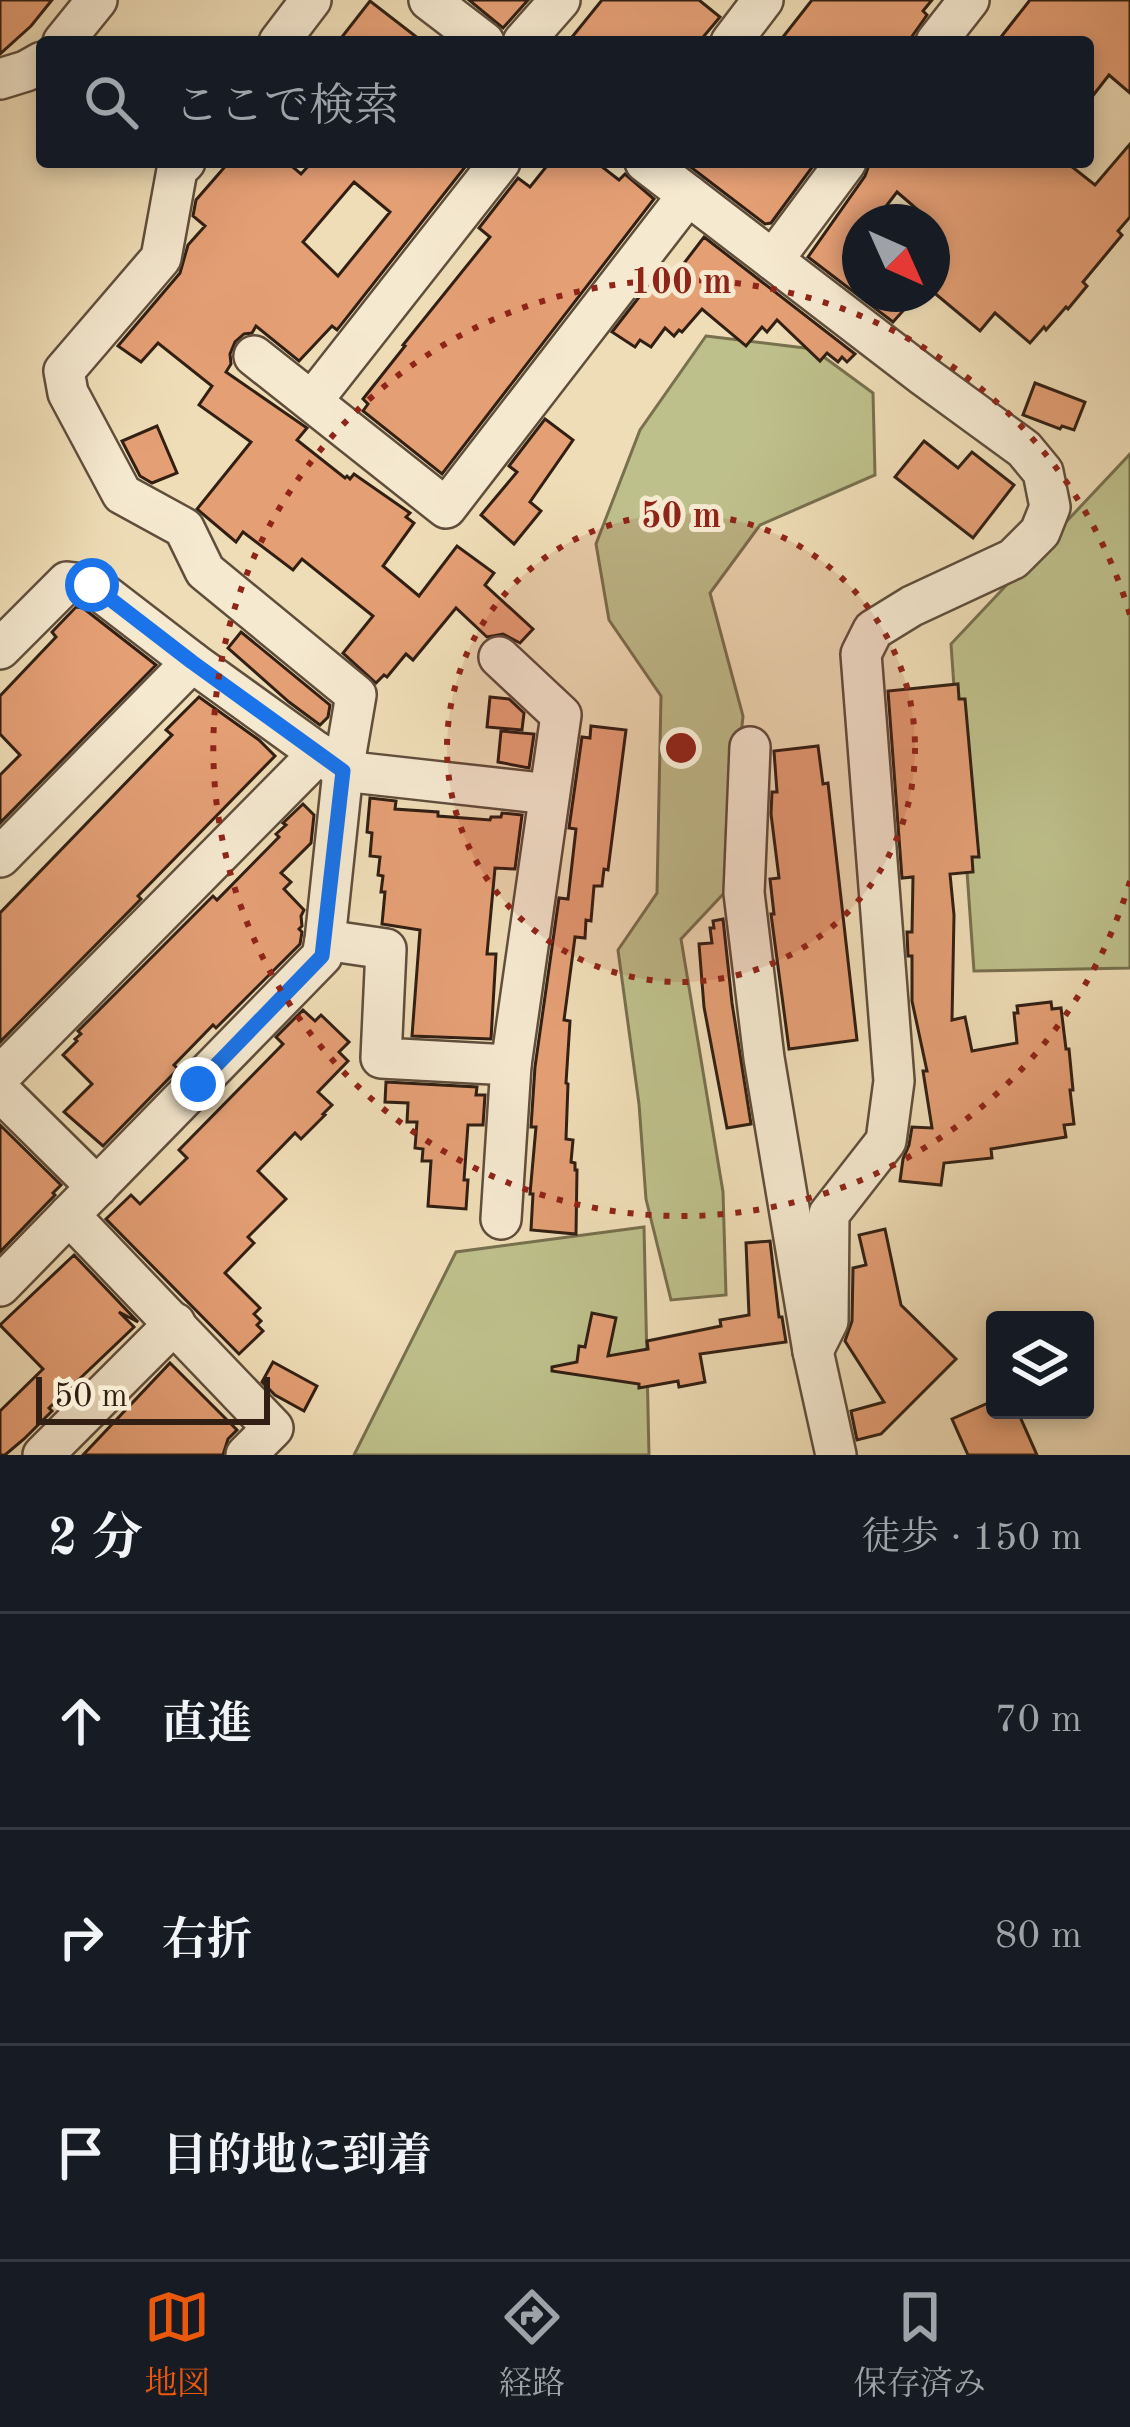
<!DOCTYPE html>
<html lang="ja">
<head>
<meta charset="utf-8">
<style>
  :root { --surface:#171b24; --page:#242831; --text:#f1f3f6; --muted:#9ea1a6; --line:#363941; --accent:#ea580c }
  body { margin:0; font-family:"Old Standard TT","Noto Serif JP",serif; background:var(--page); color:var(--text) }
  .controls { position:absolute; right:36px; bottom:36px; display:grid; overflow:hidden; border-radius:12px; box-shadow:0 6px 18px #0003 }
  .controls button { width:108px; height:108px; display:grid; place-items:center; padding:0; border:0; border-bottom:3px solid var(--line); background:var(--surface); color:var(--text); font:60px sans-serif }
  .compass { position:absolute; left:842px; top:204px; width:108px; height:108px; border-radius:50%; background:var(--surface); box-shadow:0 6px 18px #0003; rotate:135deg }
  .scale { position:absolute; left:36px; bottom:30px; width:234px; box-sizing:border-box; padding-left:12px; border:6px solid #311f13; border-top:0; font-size:33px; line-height:42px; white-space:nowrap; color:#311f13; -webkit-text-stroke:9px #f5e9d0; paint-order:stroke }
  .stop { position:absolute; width:36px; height:36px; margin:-27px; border:9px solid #1a73e8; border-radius:50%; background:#fff }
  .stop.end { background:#1a73e8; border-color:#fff; box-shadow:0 3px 12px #0008 }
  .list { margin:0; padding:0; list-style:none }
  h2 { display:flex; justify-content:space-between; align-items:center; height:156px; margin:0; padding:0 48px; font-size:51px }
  h2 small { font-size:39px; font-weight:400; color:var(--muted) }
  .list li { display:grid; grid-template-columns:78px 1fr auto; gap:36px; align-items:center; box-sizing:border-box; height:216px; padding:0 48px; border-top:3px solid var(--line) }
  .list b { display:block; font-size:45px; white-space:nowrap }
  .list em { font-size:39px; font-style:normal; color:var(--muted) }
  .icon { flex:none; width:66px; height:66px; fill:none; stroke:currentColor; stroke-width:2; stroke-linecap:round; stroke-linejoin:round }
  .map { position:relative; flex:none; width:1130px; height:1455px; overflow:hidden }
  .search { position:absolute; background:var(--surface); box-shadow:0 6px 18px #0003; left:36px; right:36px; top:36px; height:132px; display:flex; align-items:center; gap:30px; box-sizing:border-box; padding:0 42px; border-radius:12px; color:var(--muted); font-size:45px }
  .sheet { height:804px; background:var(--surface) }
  nav { display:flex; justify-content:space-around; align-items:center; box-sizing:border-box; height:168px; border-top:3px solid var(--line); background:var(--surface); font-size:33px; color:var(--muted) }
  nav a { display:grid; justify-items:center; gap:6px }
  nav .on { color:var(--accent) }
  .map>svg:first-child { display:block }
</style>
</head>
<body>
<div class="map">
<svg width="1130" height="1455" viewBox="0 0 1130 1455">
  <rect width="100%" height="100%" fill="#efddb7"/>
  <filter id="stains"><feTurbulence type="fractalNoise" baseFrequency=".00167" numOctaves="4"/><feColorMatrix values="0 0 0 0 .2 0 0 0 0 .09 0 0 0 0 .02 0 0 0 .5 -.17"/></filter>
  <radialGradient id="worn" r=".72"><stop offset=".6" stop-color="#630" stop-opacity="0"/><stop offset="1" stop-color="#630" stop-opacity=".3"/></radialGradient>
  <g fill="#bec08b" stroke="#78704f" stroke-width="3">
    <polygon points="706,336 813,349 873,393 875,475 760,525 710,593 743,716 725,892 681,939 723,1192 726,1295 671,1300 646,1199 639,1104 618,950 657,893 661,696 609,620 596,544 640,430"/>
    <polygon points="1130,454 1130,968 974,971 951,644"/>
    <polygon points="644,1227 649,1455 354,1455 456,1252"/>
  </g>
  <g fill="#e59f75" stroke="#311f13" stroke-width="3" fill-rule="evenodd">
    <polygon points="0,0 52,0 31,26 0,54"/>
    <polygon points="469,0 528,0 503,28"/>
    <polygon points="602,0 699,0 720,17 699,42 568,42"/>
    <polygon points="812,0 932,0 923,11 927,15 908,42 779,42"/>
    <polygon points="1030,0 1130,0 1130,93 1109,75 1088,102 1088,42 997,42"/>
    <polygon points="370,1 423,42 338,42"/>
    <polygon points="1130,144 1130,217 1118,231 1122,235 1083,282 1087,286 1068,309 1066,307 1046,330 1044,327 1030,343 995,313 980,331 932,291 932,222 897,192 874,222 860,222 860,243 847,259 860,270 860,294 918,294 893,322 808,257 865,176 870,162 1066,162 1095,185"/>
    <path d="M229 162H287L301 174 312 162H469L337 330 332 326 299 361 256 326 252 333 244 334 235 342 230 354 231 364 226 372 307 428 297 440 345 478 347 476 350 479 354 474 410 513 406 517 414 523 383 566 419 596 457 546 494 573 485 585 533 629 520 643 503 634 487 637 456 608 413 660 406 654 387 677 384 675 376 683 343 653 373 616 302 559 293 570 243 532 236 542 197 509 251 442 199 405 212 386 158 343 141 362 118 346 180 273 188 245 205 226 193 216 196 200ZM354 182 390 212 338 276 303 242Z"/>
    <polygon points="550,162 596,162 619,180 625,174 654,199 442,474 363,411 368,404 363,399 405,346 403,345 490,237 479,228 518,178 530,187"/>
    <polygon points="684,162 816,162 771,223 765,224"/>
    <polygon points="704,237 855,354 847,362 842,357 838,362 827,353 820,361 777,320 767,332 762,327 746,346 702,309 682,332 679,330 674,336 665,328 651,347 640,340 635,347 612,332 660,270 672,279"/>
    <polygon points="1035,383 1085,402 1074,430 1062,426 1060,429 1023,415"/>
    <polygon points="545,419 573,440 530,502 541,511 514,544 481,515 517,472 509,466"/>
    <polygon points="157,426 177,473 152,483 140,476 122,441"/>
    <polygon points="924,441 958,468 972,452 1014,485 973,538 895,477"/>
    <polygon points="76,607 83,608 156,665 0,823 0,775 20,755 0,734 0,696 56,637 52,632"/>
    <polygon points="241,632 330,705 328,717 320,725 289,702 228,648"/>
    <polygon points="958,684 959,699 965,699 979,857 972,857 973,872 950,874 954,915 952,1020 965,1017 972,1051 1017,1043 1014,1013 1018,1013 1017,1006 1051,1002 1052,1009 1061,1008 1066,1049 1069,1049 1073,1090 1070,1090 1074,1124 1064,1125 1066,1137 991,1149 992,1158 944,1163 941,1185 900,1181 903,1159 909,1145 912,1127 932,1128 923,1071 927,1071 912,1001 912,956 908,956 907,932 912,932 913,877 902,878 888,691"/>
    <polygon points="199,697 259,740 275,756 138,896 141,899 0,1042 0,913 172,735 166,730"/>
    <polygon points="490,697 509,699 524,713 522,730 487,727"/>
    <polygon points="591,726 626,730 608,870 604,869 602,886 594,886 591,921 586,920 585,938 575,937 564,1020 570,1021 566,1083 568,1084 566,1139 573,1140 571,1162 575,1163 575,1170 577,1170 576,1234 531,1230 533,1194 530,1194 536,1127 531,1127 535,1067 559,898 568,899 576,829 569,828 582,737 590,738"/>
    <polygon points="501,731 534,734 529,768 498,762"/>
    <polygon points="818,746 823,784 828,783 857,1040 789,1049 771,914 774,914 770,879 779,878 771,814 772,792 777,792 774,751"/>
    <polygon points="370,798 396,801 395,809 438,812 438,816 490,820 491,817 501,817 502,813 522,815 515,869 495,868 487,954 496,954 491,1039 412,1036 420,930 382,924 385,892 381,892 383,876 378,875 380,857 370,856 372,833 367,832"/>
    <polygon points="303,804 314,815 311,843 281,873 291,882 284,889 304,910 301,916 302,926 299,929 302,932 300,944 216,1028 213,1025 174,1065 178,1069 103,1146 64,1112 92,1084 63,1055 77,1041 75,1039 81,1034 78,1031 213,896 217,900 279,837 276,834 286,825 283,823"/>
    <polygon points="723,919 732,1003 751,1124 727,1128 704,1007 699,944 712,943 710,928 714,928 713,921"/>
    <polygon points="303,1010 315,1021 321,1015 349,1042 339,1052 348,1061 318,1092 332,1105 323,1114 325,1115 301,1139 295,1133 258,1171 286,1199 248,1237 254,1243 225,1273 260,1308 254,1314 261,1321 257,1325 263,1331 239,1354 106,1219 131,1195 140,1204 187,1158 179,1150 283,1044 276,1037"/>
    <polygon points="386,1082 477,1087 476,1095 485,1095 483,1125 468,1125 464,1180 468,1180 466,1209 428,1206 431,1161 422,1161 423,1149 415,1148 417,1122 407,1122 408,1103 385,1102"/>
    <polygon points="0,1125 61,1185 53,1193 55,1195 0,1252"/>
    <polygon points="885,1229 901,1305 956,1359 881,1434 857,1440 851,1411 884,1402 845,1341 852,1321 853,1268 866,1265 859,1235"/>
    <polygon points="770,1241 779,1317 782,1317 786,1342 700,1354 705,1382 679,1387 678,1381 639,1388 639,1384 552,1371 552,1367 577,1362 579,1346 585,1347 592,1313 616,1318 608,1356 648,1349 647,1341 721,1326 720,1320 749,1315 746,1243"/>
    <polygon points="74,1255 138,1322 119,1312 134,1327 49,1408 52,1411 24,1439 5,1455 0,1455 0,1411 43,1369 0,1325"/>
    <polygon points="273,1362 317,1386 304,1411 275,1395 262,1382"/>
    <polygon points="170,1363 237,1430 228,1439 223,1455 83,1455"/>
    <polygon points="995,1400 995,1410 1017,1410 1037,1455 968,1455 952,1419"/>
  </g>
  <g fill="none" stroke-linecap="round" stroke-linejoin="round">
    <defs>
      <g id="minor">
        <polyline points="429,0 484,42"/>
        <polyline points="63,42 97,0"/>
        <polyline points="279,42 311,0"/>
        <polyline points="523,42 560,0"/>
        <polyline points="731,42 763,0"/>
        <polyline points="936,42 969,0"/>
        <polyline points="0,79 26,71 42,62"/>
        <polyline points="645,162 924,376 1024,449 1043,472 1050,507 1040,532 1013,559 912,606 873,630 861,654 894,1081 886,1141 829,1214 828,1321 813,1351"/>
        <polyline points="773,260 846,162"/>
        <polyline points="254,356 446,508 688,195"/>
        <polyline points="312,401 500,162"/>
        <polyline points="0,649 67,582 92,585 192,662 343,771 549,794"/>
        <polyline points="499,657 561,715 511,1065 501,1219"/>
        <polyline points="750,747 744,893 764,1058 813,1351 836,1455"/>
        <polyline points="0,857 192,662"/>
        <polyline points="325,940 386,949 381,1058 511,1065"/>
        <polyline points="0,1076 319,753"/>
        <polyline points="0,1091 97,1187"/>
        <polyline points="69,1215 273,1428 246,1455"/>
        <polyline points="0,1286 322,956 325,940 343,771 356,695 205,571 184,528 122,494 68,393 64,371 161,258 177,170 185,162"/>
        <polyline points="43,1455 175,1323"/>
      </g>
    </defs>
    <use href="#minor" stroke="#604e3c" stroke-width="44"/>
    <use href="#minor" stroke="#f5e9d0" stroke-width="39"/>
  </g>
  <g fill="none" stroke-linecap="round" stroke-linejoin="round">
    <polyline stroke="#1a73e8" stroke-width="15" points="92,585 192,662 343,771 322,956 198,1084"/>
  </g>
  <circle cx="681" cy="748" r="234" fill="#8f2418" fill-opacity=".12"/>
  <g fill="none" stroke="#8f2418" stroke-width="6" stroke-dasharray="6 12">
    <circle cx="681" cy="748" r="234"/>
    <path d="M1130 881A468 468 0 1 1 1130 615"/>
  </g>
  <circle cx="681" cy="748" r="18" fill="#8f2418" stroke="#f5e9d0" stroke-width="6"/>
  <g font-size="36" text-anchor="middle" font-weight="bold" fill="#8f2418" stroke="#f5e9d0" stroke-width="10" stroke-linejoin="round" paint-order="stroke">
    <text x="681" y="293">100 m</text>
    <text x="681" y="527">50 m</text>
  </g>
  <rect width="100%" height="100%" filter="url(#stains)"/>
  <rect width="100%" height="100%" fill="url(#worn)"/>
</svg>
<div class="controls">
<button><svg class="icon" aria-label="layers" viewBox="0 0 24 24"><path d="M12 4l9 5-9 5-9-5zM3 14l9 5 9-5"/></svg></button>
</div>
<svg class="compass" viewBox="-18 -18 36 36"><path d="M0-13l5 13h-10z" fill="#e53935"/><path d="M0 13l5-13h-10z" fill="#9ea1a6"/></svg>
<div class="scale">50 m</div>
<div class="stop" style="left:92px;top:585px"></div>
<div class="stop end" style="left:198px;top:1084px"></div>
<div class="search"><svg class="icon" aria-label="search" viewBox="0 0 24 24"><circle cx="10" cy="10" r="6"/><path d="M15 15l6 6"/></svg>ここで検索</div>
</div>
<section class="sheet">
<h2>2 分<small>徒歩 · 150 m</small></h2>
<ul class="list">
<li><svg class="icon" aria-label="ahead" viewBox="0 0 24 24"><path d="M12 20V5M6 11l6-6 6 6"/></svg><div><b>直進</b></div><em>70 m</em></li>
<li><svg class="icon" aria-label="right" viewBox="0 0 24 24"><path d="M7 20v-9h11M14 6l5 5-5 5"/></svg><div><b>右折</b></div><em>80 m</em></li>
<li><svg class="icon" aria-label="arrive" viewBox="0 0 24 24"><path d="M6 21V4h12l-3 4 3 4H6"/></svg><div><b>目的地に到着</b></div></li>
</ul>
</section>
<nav>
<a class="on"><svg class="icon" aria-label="map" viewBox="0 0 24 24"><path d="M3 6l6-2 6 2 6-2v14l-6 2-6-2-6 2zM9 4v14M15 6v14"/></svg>地図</a>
<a><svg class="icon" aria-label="directions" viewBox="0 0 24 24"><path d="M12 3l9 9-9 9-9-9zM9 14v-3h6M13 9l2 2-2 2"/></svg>経路</a>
<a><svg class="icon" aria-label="saved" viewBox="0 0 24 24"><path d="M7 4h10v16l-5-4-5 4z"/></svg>保存済み</a>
</nav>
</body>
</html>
